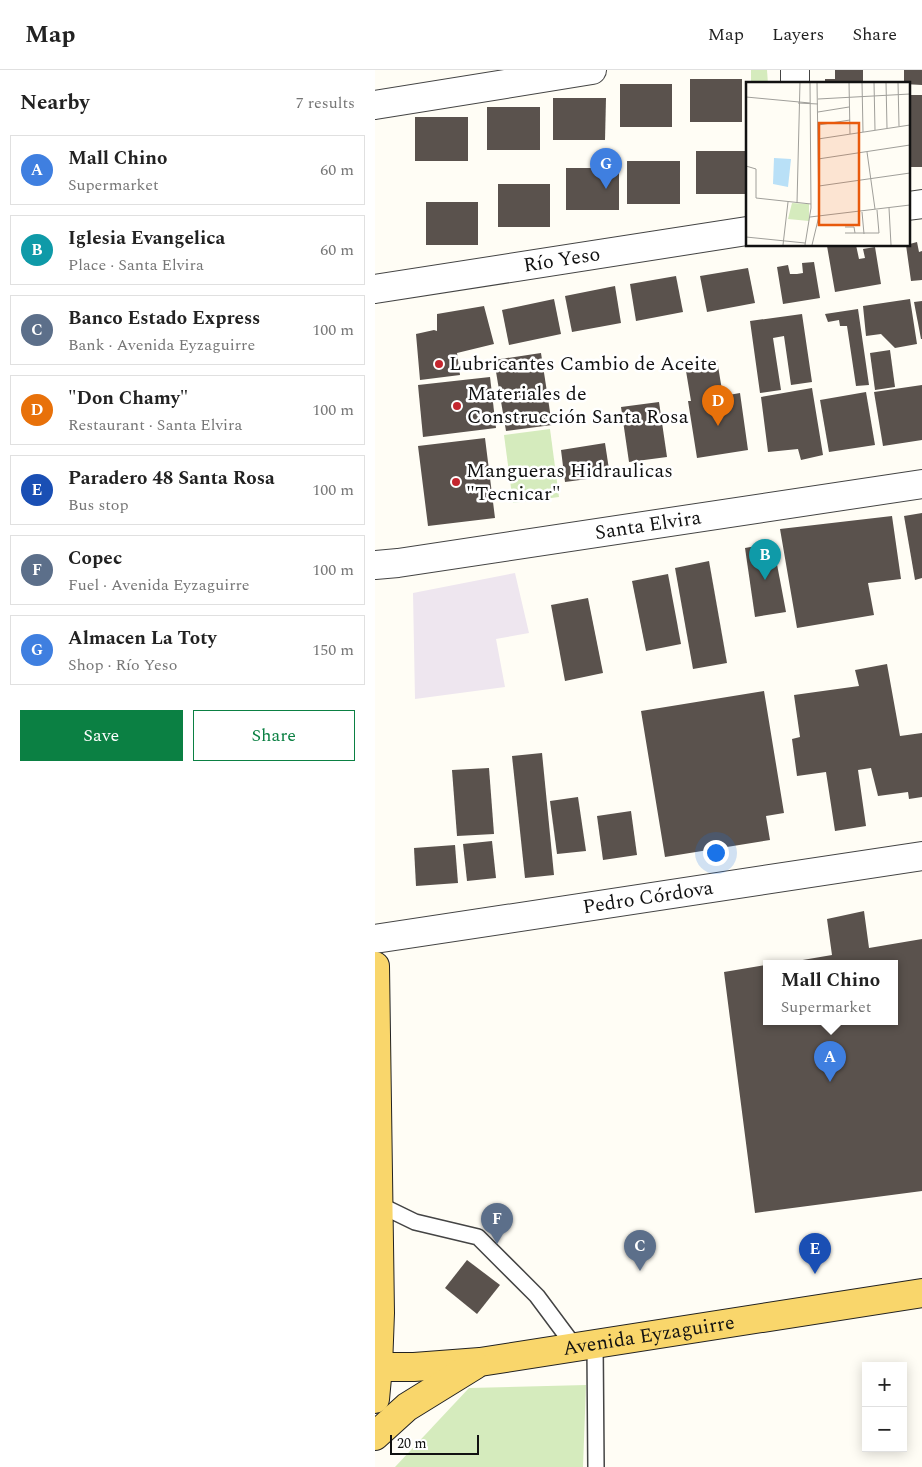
<!DOCTYPE html>
<html lang="en">
<head>
<meta charset="utf-8">
<style>
  :root { --surface:#fff; --page:#f2f2f2; --text:#222; --muted:#767676; --line:#e0e0e0; --accent:#0b8043 }
  body { margin:0; font-family:Spectral,serif; background:var(--page); color:var(--text) }
  .controls { position:absolute; right:15px; bottom:15px; display:grid; overflow:hidden; border-radius:0px; box-shadow:0 2px 12px #0003 }
  .controls button { width:45px; height:45px; display:grid; place-items:center; padding:0; border:0; border-bottom:1px solid var(--line); background:var(--surface); color:var(--text); font:25px sans-serif }
  .scale { position:absolute; left:15px; bottom:12px; width:89px; box-sizing:border-box; padding-left:5px; border:2px solid #111; border-top:0; font-size:14px; line-height:18px; white-space:nowrap; color:#111; -webkit-text-stroke:4px #fff; paint-order:stroke }
  .you { position:absolute; left:340px; top:782px; width:18px; height:18px; margin:-12px; border:4px solid #fff; border-radius:50%; background:#1a73e8; box-shadow:0 0 0 8px #1a73e833 }
  .badge { display:grid; place-items:center; width:32px; height:32px; border-radius:50%; background:var(--accent); color:#fff; font-size:16px; font-weight:700 }
  .pin { position:absolute; translate:-50% -41px; filter:drop-shadow(0 1px 2px #0008) }
  .pin::after { content:''; position:absolute; top:26px; width:18px; height:15px; background:inherit; clip-path:polygon(0 0,100% 0,50% 100%) }
  .popup { position:absolute; left:388px; top:890px; width:135px; height:65px; box-sizing:border-box; display:grid; place-content:center; border-radius:0px; background:var(--surface); filter:drop-shadow(0 1px 4px #0005); font-size:16px; white-space:nowrap; color:var(--muted) }
  .popup b { font-size:19px; color:var(--text) }
  .popup::after { content:''; position:absolute; left:50%; top:100%; margin-left:-10px; border:10px solid transparent; border-top-color:var(--surface) }
  .list { margin:0; padding:0; list-style:none }
  h2 { display:flex; justify-content:space-between; align-items:center; height:65px; margin:0; padding:0 20px; font-size:21px }
  h2 small { font-size:16px; font-weight:400; color:var(--muted) }
  .list li { display:grid; grid-template-columns:32px 1fr auto; gap:15px; align-items:center; box-sizing:border-box; height:70px; margin:0 10px 10px; padding:0 10px; border:1px solid var(--line); border-radius:0px }
  .list b { display:block; font-size:19px; white-space:nowrap }
  .list p { margin:0; font-size:16px; white-space:nowrap; color:var(--muted) }
  .list em { font-size:16px; font-style:normal; color:var(--muted) }
  .actions { display:flex; gap:10px; padding:15px 20px }
  .actions a { flex:1; padding:11px 0; border:1px solid var(--accent); border-radius:0px; text-align:center; font-size:18px; color:var(--accent) }
  .actions .main { background:var(--accent); color:#fff }
  .map { position:relative; flex:none; width:547px; height:1397px; overflow:hidden }
  header { display:flex; align-items:center; gap:30px; box-sizing:border-box; height:70px; padding:0 25px; background:var(--surface); border-bottom:1px solid var(--line) }
  header strong { font-size:24px }
  nav { display:flex; gap:28px; margin-inline-start:auto; font-size:18px }
  main { display:flex }
  aside { flex:1; background:var(--surface) }
  .map>svg:first-child { display:block }
</style>
</head>
<body>
<header>
<strong>Map</strong>
<nav><a>Map</a><a>Layers</a><a>Share</a></nav>
</header>
<main>
<aside>
<h2>Nearby<small>7 results</small></h2>
<ul class="list">
<li><span class="badge" style="background:#3f7fe0">A</span><div><b>Mall Chino</b><p>Supermarket</p></div><em>60 m</em></li>
<li><span class="badge" style="background:#0f9aa8">B</span><div><b>Iglesia Evangelica</b><p>Place · Santa Elvira</p></div><em>60 m</em></li>
<li><span class="badge" style="background:#5c6f8a">C</span><div><b>Banco Estado Express</b><p>Bank · Avenida Eyzaguirre</p></div><em>100 m</em></li>
<li><span class="badge" style="background:#e8710a">D</span><div><b>&quot;Don Chamy&quot;</b><p>Restaurant · Santa Elvira</p></div><em>100 m</em></li>
<li><span class="badge" style="background:#1a4fb4">E</span><div><b>Paradero 48 Santa Rosa</b><p>Bus stop</p></div><em>100 m</em></li>
<li><span class="badge" style="background:#5c6f8a">F</span><div><b>Copec</b><p>Fuel · Avenida Eyzaguirre</p></div><em>100 m</em></li>
<li><span class="badge" style="background:#3f7fe0">G</span><div><b>Almacen La Toty</b><p>Shop · Río Yeso</p></div><em>150 m</em></li>
</ul>
<div class="actions"><a class="main">Save</a><a>Share</a></div>
</aside>
<div class="map">
<svg width="547" height="1397" viewBox="0 0 547 1397">
  <rect width="100%" height="100%" fill="#fffdf5"/>
  <polygon fill="#eee6ef" points="140,503 154,563 121,569 130,617 40,629 38,523"/>
  <g fill="#d5ebbd">
    <polygon points="376,0 392,0 393,14 376,14"/>
    <polygon points="175,359 184,427 138,433 129,365"/>
    <polygon points="211,1315 208,1397 20,1397 94,1318"/>
  </g>
  <g fill="#5a524d">
    <polygon points="460,0 488,0 488,14 450,14 450,9 460,9"/>
    <polygon points="529,0 547,0 547,15 529,14"/>
    <rect x="315" y="9" width="52" height="43"/>
    <rect x="245" y="14" width="52" height="43"/>
    <rect x="533" y="25" width="14" height="72"/>
    <polygon points="178,28 231,28 230,70 178,70"/>
    <rect x="112" y="37" width="53" height="43"/>
    <rect x="40" y="47" width="53" height="44"/>
    <rect x="321" y="81" width="51" height="43"/>
    <rect x="252" y="91" width="53" height="43"/>
    <rect x="191" y="98" width="53" height="42"/>
    <rect x="123" y="114" width="52" height="43"/>
    <rect x="51" y="132" width="52" height="43"/>
    <polygon points="542,172 544,182 547,181 547,210 536,211 531,175"/>
    <polygon points="459,175 481,175 484,189 490,188 488,179 500,177 506,214 460,222 452,176"/>
    <polygon points="439,192 445,228 408,234 402,197 413,195 415,204 422,204 428,203 427,193"/>
    <polygon points="373,198 380,233 332,242 325,206"/>
    <polygon points="301,206 308,242 261,251 255,214"/>
    <polygon points="240,216 246,253 197,262 190,226"/>
    <polygon points="179,229 186,264 134,275 127,240"/>
    <polygon points="535,229 542,274 520,278 506,264 491,266 488,236"/>
    <polygon points="547,231 547,269 546,269 539,232"/>
    <polygon points="109,236 119,274 82,283 85,305 45,310 41,264 59,260 62,261 62,244"/>
    <polygon points="483,239 494,315 481,316 472,256 465,256 464,250 453,252 450,244"/>
    <polygon points="427,244 437,312 416,315 409,266 398,268 406,320 385,323 375,251"/>
    <polygon points="515,280 520,317 500,320 495,283"/>
    <polygon points="166,283 177,355 131,361 119,290"/>
    <polygon points="342,290 348,326 365,323 373,380 322,388 313,331 316,331 310,295"/>
    <polygon points="115,307 121,358 48,367 43,315"/>
    <polygon points="547,315 547,370 508,376 499,322"/>
    <polygon points="437,318 448,385 426,390 423,379 393,382 386,327"/>
    <polygon points="491,322 500,375 454,382 445,330"/>
    <polygon points="284,332 292,387 254,392 246,337"/>
    <polygon points="110,368 120,448 53,456 43,376"/>
    <polygon points="230,373 235,406 190,412 186,380"/>
    <polygon points="547,443 547,508 540,510 529,446"/>
    <polygon points="517,446 526,509 493,513 499,545 422,558 405,459"/>
    <polygon points="398,473 411,542 380,547 370,478"/>
    <polygon points="334,491 352,593 318,599 300,498"/>
    <polygon points="293,504 306,574 271,581 257,511"/>
    <polygon points="213,528 228,603 190,611 176,535"/>
    <polygon points="512,594 525,666 547,663 547,727 534,729 533,722 503,726 496,698 483,700 491,756 460,761 451,702 422,706 417,669 425,667 419,625 484,616 480,600"/>
    <polygon points="389,621 409,743 391,746 395,770 290,787 266,641"/>
    <polygon points="167,683 179,805 150,808 137,686"/>
    <polygon points="114,698 119,764 82,766 77,700"/>
    <polygon points="203,727 211,781 182,784 175,731"/>
    <polygon points="256,741 262,785 228,790 222,746"/>
    <polygon points="117,771 121,808 92,811 88,774"/>
    <polygon points="80,775 83,813 41,816 39,778"/>
    <polygon points="489,841 494,878 547,869 547,1121 380,1143 349,902 391,895 391,951 519,951 519,893 410,893 457,885 452,849"/>
    <polygon points="92,1190 125,1215 102,1244 70,1218"/>
  </g>
  <g fill="none" stroke-linecap="round" stroke-linejoin="round">
    <defs>
      <g id="lane">
        <polyline points="3,1134 40,1152 103,1167 162,1226 200,1277"/>
        <polyline points="220,1274 221,1397"/>
      </g>
      <g id="street">
        <polyline points="420,0 420,14"/>
        <polyline points="0,35 217,0"/>
        <polyline points="533,136 547,134"/>
        <path id="s1" d="M0 219 372 161"/>
        <path id="s2" d="M0 495 23 493 547 414"/>
        <path id="s3" d="M0 869 547 786"/>
      </g>
      <g id="primary">
        <polyline points="0,896 5,1243 3,1297 0,1329"/>
        <path id="s4" d="M0 1297H39L105 1292 547 1223"/>
        <polyline points="0,1366 32,1337 100,1295"/>
      </g>
    </defs>
    <use href="#lane" stroke="#444" stroke-width="18"/>
    <use href="#street" stroke="#444" stroke-width="30"/>
    <use href="#primary" stroke="#222" stroke-width="30"/>
    <use href="#lane" stroke="#fff" stroke-width="15"/>
    <use href="#street" stroke="#fff" stroke-width="28"/>
    <use href="#primary" stroke="#f9d66b" stroke-width="28"/>
  </g>
  <g fill="#c4262e" stroke="#fff" stroke-width="2">
    <circle cx="64" cy="294" r="5"/>
    <circle cx="82" cy="336" r="5"/>
    <circle cx="81" cy="412" r="5"/>
  </g>
  <g text-anchor="middle" dominant-baseline="central" stroke-width="5" stroke-linejoin="round" paint-order="stroke">
    <g font-size="20" fill="#111" stroke="#fff">
      <text stroke="none"><textPath href="#s1" startOffset="189">Río Yeso</textPath></text>
      <text stroke="none"><textPath href="#s2" startOffset="276">Santa Elvira</textPath></text>
      <text stroke="none"><textPath href="#s3" startOffset="276">Pedro Córdova</textPath></text>
      <text stroke="none"><textPath href="#s4" startOffset="276">Avenida Eyzaguirre</textPath></text>
    </g>
    <g font-size="20" fill="#111" stroke="#fff" text-anchor="start">
      <text x="74" y="294">Lubricantes Cambio de Aceite</text>
      <text x="92" y="324">Materiales de<tspan x="92" dy="23">Construcción Santa Rosa</tspan></text>
      <text x="91" y="401">Mangueras Hidraulicas<tspan x="91" dy="23">"Tecnicar"</tspan></text>
    </g>
  </g>
  <g transform="translate(371 12)">
    <rect width="164" height="164" fill="#fffdf5"/>
    <path d="M46 121 63 122V139L42 137Z" fill="#d5ebbd"/>
    <path d="M28 76 45 77 42 105 27 102Z" fill="#b9e0f7"/>
    <path fill="none" stroke="#a09f9a" stroke-width="1" d="M103 0 104 52M116 0 117 50M128 0 129 48M140 0 141 46M152 0 153 44M0 15 64 21M72 17 164 12M52 21 72 22M72 30 103 25M72 43 104 38M72 57 164 43M121 70 129 127M72 77 164 63M0 84 10 87V116L65 122M73 104 164 91M51 121 54 0M143 126 145 163M116 130 118 152M64 135 164 123M99 145H108L109 151M99 151H133L131 128M0 155 59 161M37 163 42 120M59 163 65 126 64 0M66 163 73 134 71 0"/>
    <path fill="#e8590c" fill-opacity="0.15" stroke="#e8590c" stroke-width="2.5" d="M73 41H113V143H73Z"/>
    <rect width="164" height="164" fill="none" stroke="#111" stroke-width="2.5"/>
  </g>
</svg>
<div class="controls">
<button>+</button>
<button>−</button>
</div>
<div class="scale">20 m</div>
<div class="you"></div>
<div class="pin badge" style="left:455px;top:1012px;background:#3f7fe0">A</div>
<div class="popup"><b>Mall Chino</b>Supermarket</div>
<div class="pin badge" style="left:390px;top:510px;background:#0f9aa8">B</div>
<div class="pin badge" style="left:265px;top:1201px;background:#5c6f8a">C</div>
<div class="pin badge" style="left:343px;top:356px;background:#e8710a">D</div>
<div class="pin badge" style="left:440px;top:1204px;background:#1a4fb4">E</div>
<div class="pin badge" style="left:122px;top:1174px;background:#5c6f8a">F</div>
<div class="pin badge" style="left:231px;top:119px;background:#3f7fe0">G</div>
</div>
</main>
</body>
</html>
